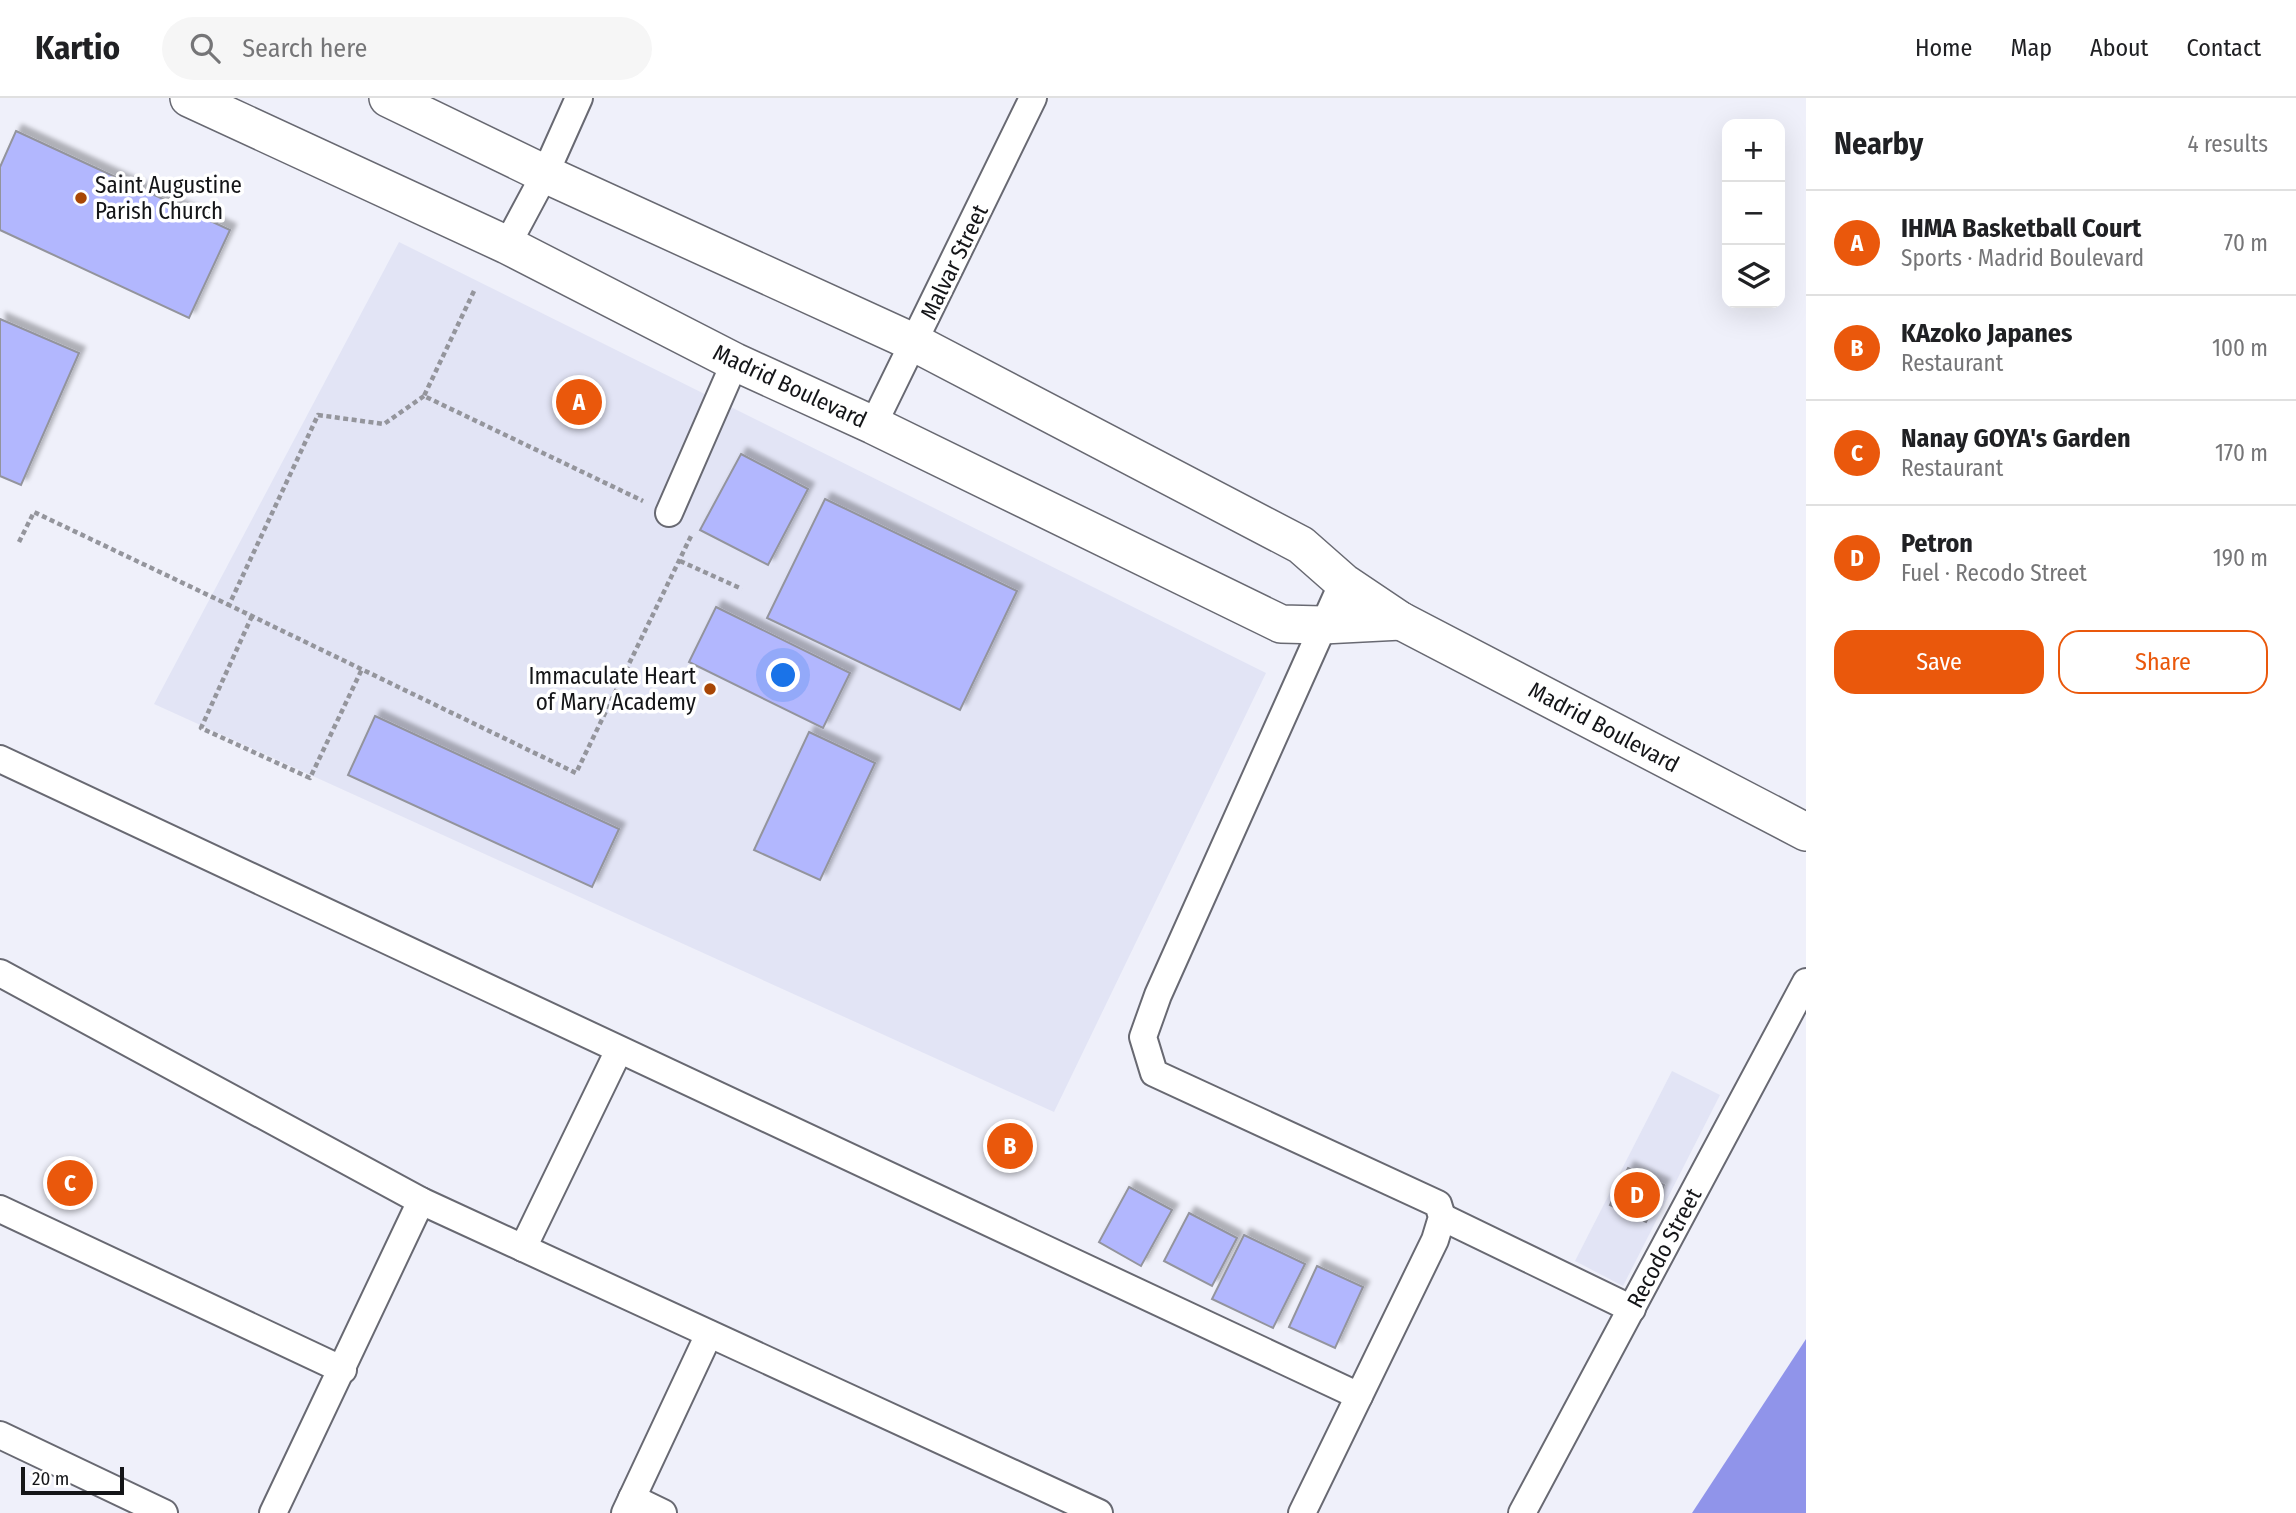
<!DOCTYPE html>
<html lang="en">
<head>
<meta charset="utf-8">
<style>
  :root { --surface:#fff; --page:#f6f6f6; --text:#202124; --muted:#757577; --line:#e0e0e0; --accent:#ea580c }
  body { margin:0; font-family:"Fira Sans Condensed",sans-serif; background:var(--page); color:var(--text) }
  .controls { position:absolute; right:21px; top:21px; display:grid; overflow:hidden; border-radius:14px; box-shadow:0 7px 28px #0002 }
  .controls button { width:63px; height:63px; display:grid; place-items:center; padding:0; border:0; border-bottom:2px solid var(--line); background:var(--surface); color:var(--text); font:35px sans-serif }
  .scale { position:absolute; left:21px; bottom:18px; width:103px; box-sizing:border-box; padding-left:7px; border:4px solid #141518; border-top:0; font-size:19px; line-height:24px; white-space:nowrap; color:#141518; -webkit-text-stroke:5px #fff; paint-order:stroke }
  .you { position:absolute; left:784px; top:578px; width:24px; height:24px; margin:-18px; border:5px solid #fff; border-radius:50%; background:#1a73e8; box-shadow:0 0 0 10px #1a73e833 }
  .badge { display:grid; place-items:center; width:46px; height:46px; border-radius:50%; background:var(--accent); color:#fff; font-size:23px; font-weight:700 }
  .pin { position:absolute; translate:-50% -50%; border:4px solid #fff; box-shadow:0 2px 7px #0006 }
  .list { margin:0; padding:0; list-style:none }
  h2 { display:flex; justify-content:space-between; align-items:center; height:91px; margin:0; padding:0 28px; font-size:30px }
  h2 small { font-size:23px; font-weight:400; color:var(--muted) }
  .list li { display:grid; grid-template-columns:46px 1fr auto; gap:21px; align-items:center; box-sizing:border-box; height:105px; padding:0 28px; border-top:2px solid var(--line) }
  .list b { display:block; font-size:26px; white-space:nowrap }
  .list p { margin:0; font-size:23px; white-space:nowrap; color:var(--muted) }
  .list em { font-size:23px; font-style:normal; color:var(--muted) }
  .actions { display:flex; gap:14px; padding:21px 28px }
  .actions a { flex:1; padding:16px 0; border:2px solid var(--accent); border-radius:21px; text-align:center; font-size:24px; color:var(--accent) }
  .actions .main { background:var(--accent); color:#fff }
  .icon { flex:none; width:38px; height:38px; fill:none; stroke:currentColor; stroke-width:2; stroke-linecap:round; stroke-linejoin:round }
  .map { position:relative; flex:none; width:1806px; height:1415px; overflow:hidden }
  header { display:flex; align-items:center; gap:42px; box-sizing:border-box; height:98px; padding:0 35px; background:var(--surface); border-bottom:2px solid var(--line) }
  header strong { font-size:33px }
  nav { display:flex; gap:38px; margin-inline-start:auto; font-size:24px }
  .search { width:490px; height:63px; background:var(--page); display:flex; align-items:center; gap:18px; box-sizing:border-box; padding:0 24px; border-radius:38px; color:var(--muted); font-size:26px }
  main { display:flex }
  aside { flex:1; background:var(--surface) }
  .map>svg:first-child { display:block }
</style>
</head>
<body>
<header>
<strong>Kartio</strong>
<div class="search"><svg class="icon" aria-label="search" viewBox="0 0 24 24"><circle cx="10" cy="10" r="6"/><path d="M15 15l6 6"/></svg>Search here</div>
<nav><a>Home</a><a>Map</a><a>About</a><a>Contact</a></nav>
</header>
<main>
<div class="map">
<svg width="1806" height="1415" viewBox="0 0 1806 1415">
  <defs>
    <filter id="shadow"><feDropShadow dx="6" dy="-6" stdDeviation="2" flood-color="#0004"/></filter>
  </defs>
  <rect width="100%" height="100%" fill="#eff0fa"/>
  <g fill="#e2e4f5">
    <polygon points="399,144 1266,575 1054,1014 154,606"/>
    <polygon points="1672,973 1720,997 1623,1188 1575,1163"/>
  </g>
  <polygon fill="#9094ea" points="1806,1241 1806,1415 1692,1415"/>
  <g fill="#b2b7fe" stroke="#93949d" stroke-width="2" filter="url(#shadow)">
    <polygon points="16,33 230,132 189,220 0,132 0,69"/>
    <polygon points="0,221 79,255 21,387 0,378"/>
    <polygon points="741,356 808,391 768,467 700,432"/>
    <polygon points="825,401 1017,493 960,612 767,520"/>
    <polygon points="716,509 850,575 823,630 689,564"/>
    <polygon points="375,618 619,731 592,789 348,677"/>
    <polygon points="809,634 875,665 820,782 754,752"/>
    <polygon points="1628,1070 1664,1087 1646,1124 1610,1107"/>
    <polygon points="1129,1089 1172,1112 1141,1168 1099,1144"/>
    <polygon points="1189,1115 1237,1140 1212,1188 1164,1163"/>
    <polygon points="1244,1137 1305,1166 1273,1230 1212,1201"/>
    <polygon points="1317,1168 1363,1189 1335,1250 1289,1229"/>
  </g>
  <g fill="none" stroke-linecap="round" stroke-linejoin="round">
    <defs>
      <g id="street">
        <polyline points="507,147 545,76 579,0"/>
        <polyline points="873,327 1033,0"/>
        <polyline points="669,415 735,264"/>
        <polyline points="0,661 1359,1298"/>
        <polyline points="0,875 421,1103 1099,1415"/>
        <polyline points="0,1111 343,1272"/>
        <polyline points="1442,1119 1632,1211"/>
        <polyline points="523,1150 619,952"/>
        <polyline points="0,1337 164,1415"/>
        <polyline points="632,1400 663,1415"/>
        <polyline points="273,1415 421,1103"/>
        <polyline points="625,1415 709,1236"/>
        <polyline points="1302,1415 1435,1142 1442,1119 1438,1106 1154,975 1143,939 1158,897 1343,484"/>
        <polyline points="1522,1415 1806,884"/>
      </g>
      <g id="secondary">
        <polyline points="189,0 507,147 735,264 873,327 1281,526 1323,527 1401,523"/>
        <polyline points="388,0 545,76 915,245 1301,447 1343,484 1401,523 1806,734"/>
      </g>
    </defs>
    <use href="#street" stroke="#686972" stroke-width="30"/>
    <use href="#secondary" stroke="#686972" stroke-width="40"/>
    <g stroke="#94959c" stroke-width="4.5" stroke-dasharray="5 3.5" stroke-linecap="butt">
      <polyline points="474,193 424,298 643,403"/>
      <polyline points="424,298 384,326 318,317 229,507 576,675 692,436"/>
      <polyline points="19,444 34,414 229,507"/>
      <polyline points="680,463 742,491"/>
      <polyline points="252,518 201,630 310,680 362,571"/>
    </g>
    <use href="#street" stroke="#fff" stroke-width="26"/>
    <use href="#secondary" stroke="#fff" stroke-width="37"/>
  </g>
  <g fill="#a84606" stroke="#fff" stroke-width="2.5">
    <circle cx="81" cy="100" r="7"/>
    <circle cx="710" cy="591" r="7"/>
  </g>
  <g text-anchor="middle" dominant-baseline="central" stroke-width="7" stroke-linejoin="round" paint-order="stroke">
    <g font-size="23" fill="#141518" stroke="#fff" text-anchor="start">
      <text x="95" y="87">Saint Augustine<tspan x="95" dy="26">Parish Church</tspan></text>
      <text x="696" y="578" text-anchor="end">Immaculate Heart<tspan x="696" dy="26">of Mary Academy</tspan></text>
    </g>
    <g font-size="23" fill="#141518" stroke="#fff">
      <text transform="translate(954 164) rotate(-64)">Malvar Street</text>
      <text transform="translate(790 288) rotate(25)">Madrid Boulevard</text>
      <text transform="translate(1604 629) rotate(28)">Madrid Boulevard</text>
      <text transform="translate(1664 1150) rotate(-62)">Recodo Street</text>
    </g>
  </g>
</svg>
<div class="controls">
<button>+</button>
<button>−</button>
<button><svg class="icon" aria-label="layers" viewBox="0 0 24 24"><path d="M12 4l9 5-9 5-9-5zM3 14l9 5 9-5"/></svg></button>
</div>
<div class="scale">20 m</div>
<div class="you"></div>
<div class="pin badge" style="left:579px;top:304px">A</div>
<div class="pin badge" style="left:1010px;top:1048px">B</div>
<div class="pin badge" style="left:70px;top:1085px">C</div>
<div class="pin badge" style="left:1637px;top:1097px">D</div>
</div>
<aside>
<h2>Nearby<small>4 results</small></h2>
<ul class="list">
<li><span class="badge">A</span><div><b>IHMA Basketball Court</b><p>Sports · Madrid Boulevard</p></div><em>70 m</em></li>
<li><span class="badge">B</span><div><b>KAzoko Japanes</b><p>Restaurant</p></div><em>100 m</em></li>
<li><span class="badge">C</span><div><b>Nanay GOYA's Garden</b><p>Restaurant</p></div><em>170 m</em></li>
<li><span class="badge">D</span><div><b>Petron</b><p>Fuel · Recodo Street</p></div><em>190 m</em></li>
</ul>
<div class="actions"><a class="main">Save</a><a>Share</a></div>
</aside>
</main>
</body>
</html>
